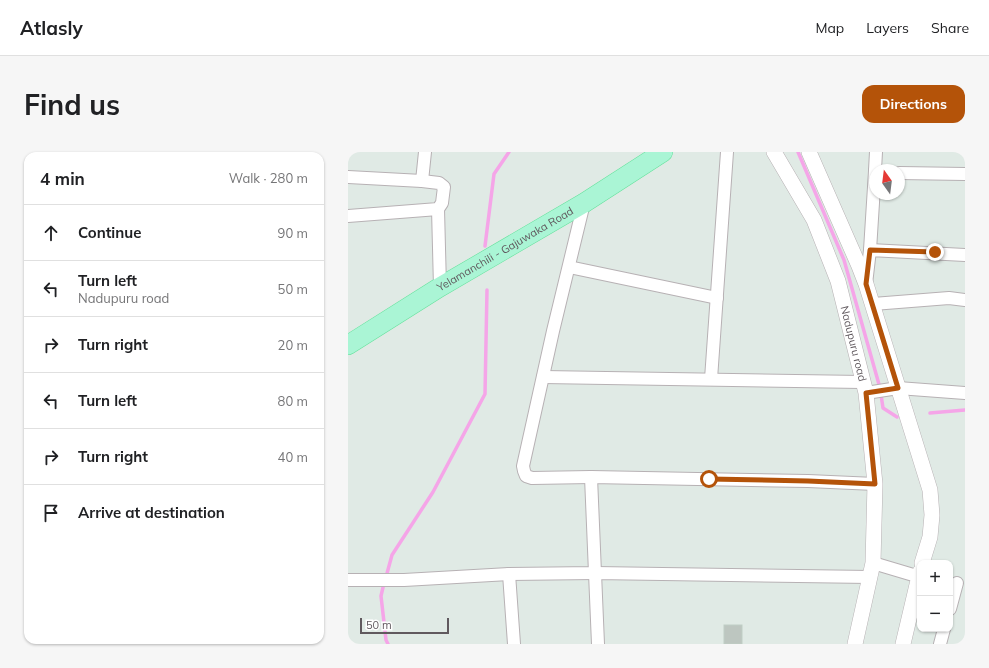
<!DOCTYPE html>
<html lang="en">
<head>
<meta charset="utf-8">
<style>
  :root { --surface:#fff; --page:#f6f6f6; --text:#202124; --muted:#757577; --line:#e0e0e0; --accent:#b45309 }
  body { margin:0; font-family:Mulish,sans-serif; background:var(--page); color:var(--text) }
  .controls { position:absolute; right:12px; bottom:12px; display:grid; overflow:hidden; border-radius:8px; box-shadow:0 1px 3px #0004 }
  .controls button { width:36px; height:36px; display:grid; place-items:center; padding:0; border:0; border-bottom:1px solid var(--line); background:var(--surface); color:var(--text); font:20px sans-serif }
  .compass { position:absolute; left:521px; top:12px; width:36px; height:36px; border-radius:50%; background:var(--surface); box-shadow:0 1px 3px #0004; rotate:346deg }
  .scale { position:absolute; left:12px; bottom:10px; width:89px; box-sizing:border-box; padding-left:4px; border:2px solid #60595e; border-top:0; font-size:11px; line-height:14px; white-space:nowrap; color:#60595e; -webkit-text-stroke:3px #fff; paint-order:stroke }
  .stop { position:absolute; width:12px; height:12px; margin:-9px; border:3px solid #b45309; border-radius:50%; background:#fff }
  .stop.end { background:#b45309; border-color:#fff; box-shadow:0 1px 4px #0008 }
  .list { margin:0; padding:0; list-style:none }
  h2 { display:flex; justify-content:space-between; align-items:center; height:52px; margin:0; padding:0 16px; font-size:17px }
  h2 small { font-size:13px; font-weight:400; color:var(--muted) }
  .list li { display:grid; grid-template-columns:26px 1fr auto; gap:12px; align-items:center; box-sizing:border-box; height:56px; padding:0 16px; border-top:1px solid var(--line) }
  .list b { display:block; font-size:15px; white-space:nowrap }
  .list p { margin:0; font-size:13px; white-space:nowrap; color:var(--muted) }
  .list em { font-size:13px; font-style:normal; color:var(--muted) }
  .icon { flex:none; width:22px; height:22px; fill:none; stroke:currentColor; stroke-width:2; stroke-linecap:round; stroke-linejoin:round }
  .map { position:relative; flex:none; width:617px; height:492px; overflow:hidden; border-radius:12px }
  header { display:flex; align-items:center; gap:24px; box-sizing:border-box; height:56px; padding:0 20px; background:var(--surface); border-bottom:1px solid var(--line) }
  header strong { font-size:19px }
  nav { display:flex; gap:22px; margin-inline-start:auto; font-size:14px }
  .intro { display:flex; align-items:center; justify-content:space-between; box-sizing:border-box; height:96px; padding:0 24px }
  h1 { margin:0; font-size:28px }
  .button { padding:10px 18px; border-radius:12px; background:var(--accent); color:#fff; font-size:14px; font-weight:700 }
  main { display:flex; gap:24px; padding:0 24px }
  aside { flex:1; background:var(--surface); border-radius:12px; box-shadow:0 1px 3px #0004 }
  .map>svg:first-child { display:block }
</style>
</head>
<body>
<header>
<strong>Atlasly</strong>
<nav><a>Map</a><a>Layers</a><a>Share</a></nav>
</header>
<div class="intro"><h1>Find us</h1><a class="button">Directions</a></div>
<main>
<aside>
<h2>4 min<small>Walk · 280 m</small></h2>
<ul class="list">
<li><svg class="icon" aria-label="ahead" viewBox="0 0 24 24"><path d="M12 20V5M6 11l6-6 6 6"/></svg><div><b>Continue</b></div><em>90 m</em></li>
<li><svg class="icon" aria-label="left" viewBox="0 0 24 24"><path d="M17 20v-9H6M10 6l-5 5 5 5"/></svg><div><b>Turn left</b><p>Nadupuru road</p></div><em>50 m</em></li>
<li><svg class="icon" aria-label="right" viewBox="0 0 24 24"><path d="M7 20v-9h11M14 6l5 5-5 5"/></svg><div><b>Turn right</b></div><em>20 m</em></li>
<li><svg class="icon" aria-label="left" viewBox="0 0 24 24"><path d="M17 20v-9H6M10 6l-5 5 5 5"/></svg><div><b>Turn left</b></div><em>80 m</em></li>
<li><svg class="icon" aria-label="right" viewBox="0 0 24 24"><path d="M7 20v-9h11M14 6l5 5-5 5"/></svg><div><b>Turn right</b></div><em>40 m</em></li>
<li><svg class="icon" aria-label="arrive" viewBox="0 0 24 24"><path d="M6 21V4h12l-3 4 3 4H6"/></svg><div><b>Arrive at destination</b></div></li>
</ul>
</aside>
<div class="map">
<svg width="617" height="492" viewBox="0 0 617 492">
  <rect width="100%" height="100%" fill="#e0eae5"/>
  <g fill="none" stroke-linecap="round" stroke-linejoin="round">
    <g stroke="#f5a5e8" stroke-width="3.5">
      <polyline points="450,0 496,108 532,236 535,256 549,265"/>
      <polyline points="137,94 146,22 161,0"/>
      <polyline points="582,261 617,258"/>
      <polyline points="38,425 44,403 85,340 137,242 139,138"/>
      <polyline points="36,431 33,444 38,488 40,492"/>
    </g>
  </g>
  <rect fill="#bdc6c0" stroke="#bfcec5" x="376" y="473" width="18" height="19"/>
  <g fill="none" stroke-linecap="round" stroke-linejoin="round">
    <defs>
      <g id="minor">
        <polyline points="527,18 528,0"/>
        <polyline points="551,21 617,22"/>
        <polyline points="0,25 74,29 77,0"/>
        <polyline points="236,51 205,179 175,314 176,319 178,324 184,326 243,325"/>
        <polyline points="90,57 92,135"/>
        <polyline points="0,64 90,57 94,51 96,35 91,31 74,29"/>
        <polyline points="522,98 527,19"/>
        <polyline points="221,115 369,146"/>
        <polyline points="518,132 522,98 617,103"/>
        <polyline points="525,152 601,146 617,148"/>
        <polyline points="195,225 514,230"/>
        <polyline points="363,227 379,0"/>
        <polyline points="518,241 550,236 617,241"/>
        <polyline points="525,411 572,425"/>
        <polyline points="161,422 166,492"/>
        <polyline points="0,428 56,428 161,422 247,421 243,325 460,329 527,332"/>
        <polyline points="602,457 609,431"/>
        <polyline points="250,492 247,421 522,425"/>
        <polyline points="592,492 596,477"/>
      </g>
      <g id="tertiary">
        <path id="s1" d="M426 0 466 68 490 129 518 241 527 332 525 411 507 492"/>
        <polyline points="461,0 511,114 518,132 582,338 584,363 582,385 574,411"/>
        <polyline points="555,492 572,420"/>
      </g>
      <g id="primary">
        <path id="s2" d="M0 193 92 135 236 51 315 0"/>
      </g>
    </defs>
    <use href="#minor" stroke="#b7b1b4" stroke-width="14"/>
    <use href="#tertiary" stroke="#b7b1b4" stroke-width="16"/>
    <use href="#primary" stroke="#63e19b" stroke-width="20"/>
    <use href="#minor" stroke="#fff" stroke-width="12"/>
    <use href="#tertiary" stroke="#fff" stroke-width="15"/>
    <use href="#primary" stroke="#aaf5d5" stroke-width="19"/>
  </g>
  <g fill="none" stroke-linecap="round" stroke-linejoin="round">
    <polyline stroke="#b45309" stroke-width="5" points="361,327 460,329 527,332 518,241 550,236 518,132 522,98 587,100"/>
  </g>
  <g text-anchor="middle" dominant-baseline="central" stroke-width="4" stroke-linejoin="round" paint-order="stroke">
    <g font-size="11" fill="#60595e" stroke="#fff">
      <text stroke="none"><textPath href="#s2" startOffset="184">Yelamanchili - Gajuwaka Road</textPath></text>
      <text stroke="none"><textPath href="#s1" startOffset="209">Nadupuru road</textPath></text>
    </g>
  </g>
</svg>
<div class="controls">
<button>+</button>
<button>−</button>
</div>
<svg class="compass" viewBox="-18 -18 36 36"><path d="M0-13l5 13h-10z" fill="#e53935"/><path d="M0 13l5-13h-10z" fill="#757577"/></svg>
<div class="scale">50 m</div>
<div class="stop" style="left:361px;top:327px"></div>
<div class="stop end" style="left:587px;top:100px"></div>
</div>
</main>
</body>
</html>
